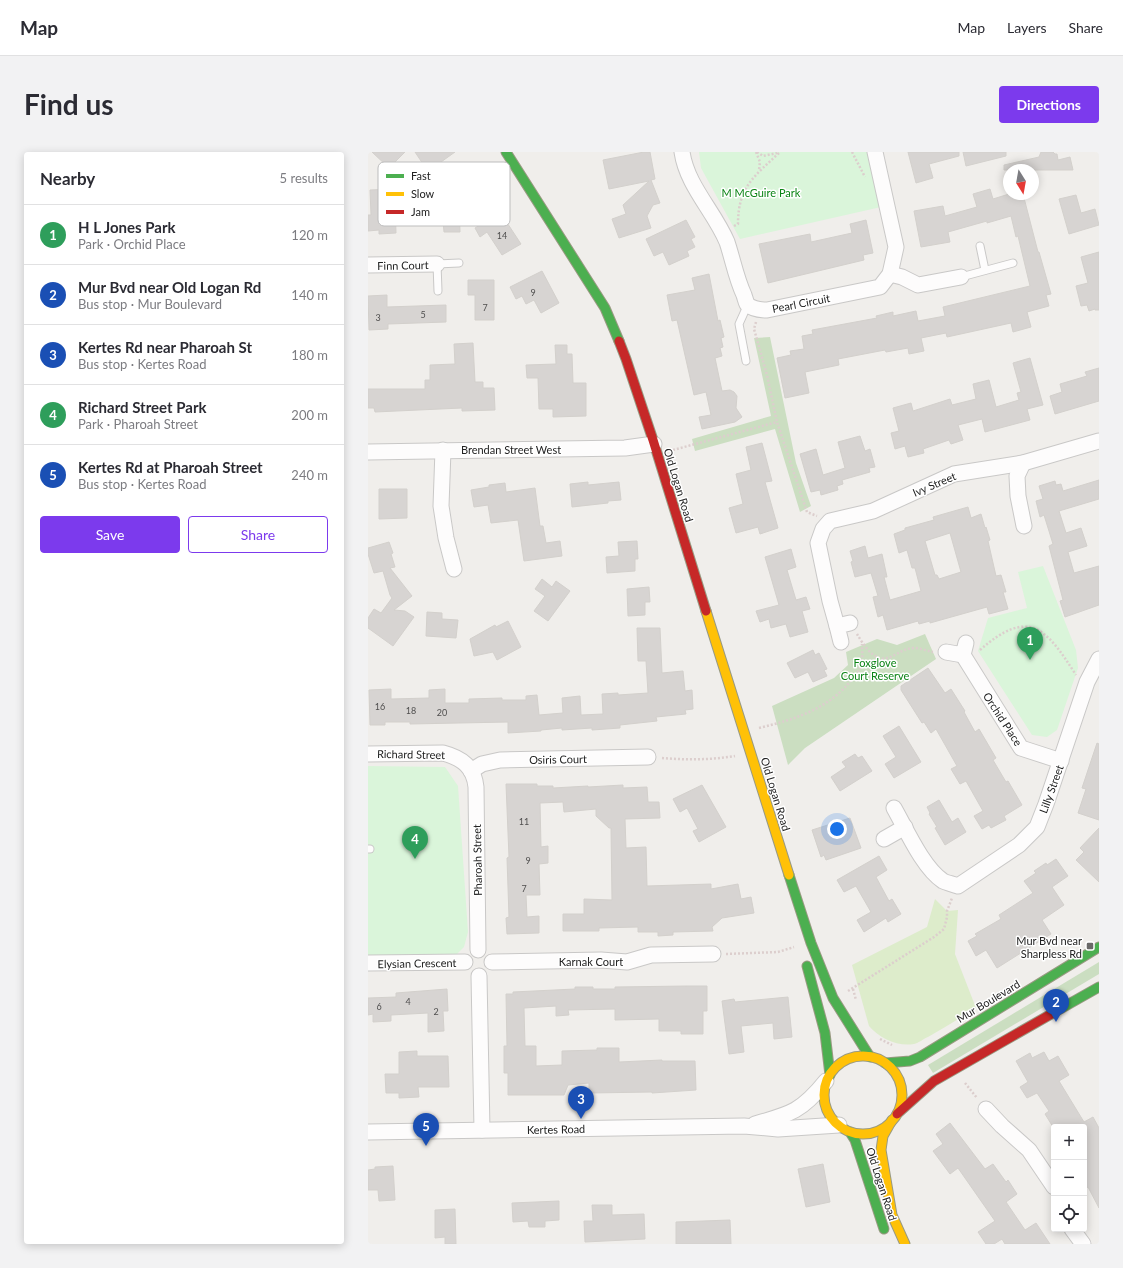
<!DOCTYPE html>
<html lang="en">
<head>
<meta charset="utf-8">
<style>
  :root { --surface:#fff; --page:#f2f2f3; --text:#2b2b33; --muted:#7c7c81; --line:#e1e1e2; --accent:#7c3aed }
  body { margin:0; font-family:Lato,sans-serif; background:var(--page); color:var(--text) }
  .controls { position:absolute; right:12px; bottom:12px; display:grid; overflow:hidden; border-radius:4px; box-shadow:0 2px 10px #0003 }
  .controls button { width:36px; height:36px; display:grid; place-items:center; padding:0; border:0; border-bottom:1px solid var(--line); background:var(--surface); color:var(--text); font:20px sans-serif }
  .compass { position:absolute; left:635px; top:12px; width:36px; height:36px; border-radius:50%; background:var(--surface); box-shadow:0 2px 10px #0003; rotate:169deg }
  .you { position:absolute; left:469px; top:677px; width:14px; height:14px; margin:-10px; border:3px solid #fff; border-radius:50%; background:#1a73e8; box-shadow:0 0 0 6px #1a73e833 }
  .badge { display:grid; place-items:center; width:26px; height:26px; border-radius:50%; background:var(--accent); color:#fff; font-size:13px; font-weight:700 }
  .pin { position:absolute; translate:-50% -33px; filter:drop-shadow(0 1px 2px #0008) }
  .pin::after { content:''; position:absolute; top:21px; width:14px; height:12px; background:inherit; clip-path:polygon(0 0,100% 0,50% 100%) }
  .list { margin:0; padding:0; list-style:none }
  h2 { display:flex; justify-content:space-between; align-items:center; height:52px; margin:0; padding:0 16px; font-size:17px }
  h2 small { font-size:13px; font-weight:400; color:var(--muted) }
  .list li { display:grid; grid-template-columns:26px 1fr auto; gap:12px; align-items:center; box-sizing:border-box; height:60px; padding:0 16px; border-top:1px solid var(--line) }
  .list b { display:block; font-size:15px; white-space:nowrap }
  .list p { margin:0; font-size:13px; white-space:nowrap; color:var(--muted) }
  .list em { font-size:13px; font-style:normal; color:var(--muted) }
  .actions { display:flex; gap:8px; padding:12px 16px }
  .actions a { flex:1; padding:9px 0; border:1px solid var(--accent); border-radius:4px; text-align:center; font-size:14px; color:var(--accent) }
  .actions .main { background:var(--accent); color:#fff }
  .icon { flex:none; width:22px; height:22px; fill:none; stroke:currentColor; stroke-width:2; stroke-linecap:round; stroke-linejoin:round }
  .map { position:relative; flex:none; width:731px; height:1092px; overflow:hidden; border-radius:4px }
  header { display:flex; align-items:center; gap:24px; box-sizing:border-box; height:56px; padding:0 20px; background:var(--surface); border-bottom:1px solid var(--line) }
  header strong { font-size:19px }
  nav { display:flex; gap:22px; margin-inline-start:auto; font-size:14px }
  .intro { display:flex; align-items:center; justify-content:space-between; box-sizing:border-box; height:96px; padding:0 24px }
  h1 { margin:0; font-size:28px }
  .button { padding:10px 18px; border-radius:4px; background:var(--accent); color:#fff; font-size:14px; font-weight:700 }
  main { display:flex; gap:24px; padding:0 24px }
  aside { flex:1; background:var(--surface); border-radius:4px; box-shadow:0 2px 10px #0003 }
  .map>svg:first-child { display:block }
</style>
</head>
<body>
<header>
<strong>Map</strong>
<nav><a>Map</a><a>Layers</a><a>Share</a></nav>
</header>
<div class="intro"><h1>Find us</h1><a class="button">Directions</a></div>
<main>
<aside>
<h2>Nearby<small>5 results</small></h2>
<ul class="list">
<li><span class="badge" style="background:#2e9e5b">1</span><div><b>H L Jones Park</b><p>Park · Orchid Place</p></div><em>120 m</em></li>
<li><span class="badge" style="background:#1a4fb4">2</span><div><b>Mur Bvd near Old Logan Rd</b><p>Bus stop · Mur Boulevard</p></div><em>140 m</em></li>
<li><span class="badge" style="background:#1a4fb4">3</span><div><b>Kertes Rd near Pharoah St</b><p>Bus stop · Kertes Road</p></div><em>180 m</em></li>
<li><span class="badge" style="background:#2e9e5b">4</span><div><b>Richard Street Park</b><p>Park · Pharoah Street</p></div><em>200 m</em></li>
<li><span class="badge" style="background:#1a4fb4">5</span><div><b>Kertes Rd at Pharoah Street</b><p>Bus stop · Kertes Road</p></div><em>240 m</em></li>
</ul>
<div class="actions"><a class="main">Save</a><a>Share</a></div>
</aside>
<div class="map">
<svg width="731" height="1092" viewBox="0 0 731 1092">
  <rect width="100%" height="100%" fill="#f0eeeb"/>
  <path fill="#ddeccb" d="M567 747 579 759 590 758 587 802 608 856C592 866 576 876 560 885 555 887 551 891 546 892 530 895 511 886 501 874L484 813 559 775Z"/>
  <g fill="#cbdec1">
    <polygon points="402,185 428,311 443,354 432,360 407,277 327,299 324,287 403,264 386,186"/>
    <polygon points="557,482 568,507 437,596 420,613 404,554 466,526 480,513 478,500 509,487 529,493"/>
    <polygon points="731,810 731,822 565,921 560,913"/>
  </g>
  <g fill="#daf5da">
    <polygon points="331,0 501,0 513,55 372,87 333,16"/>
    <polygon points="675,414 708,498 710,516 689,578 679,585 664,583 610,499 620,466 659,456 650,420"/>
    <polygon points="0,614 77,615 90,634 100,780 96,795 87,804 0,803"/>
  </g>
  <g fill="#d7d4d2" stroke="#d3d0cc" fill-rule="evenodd">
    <polygon points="4,0 37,0 21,16"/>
    <polygon points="47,0 87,0 73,10 76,15 63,24"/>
    <polygon points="276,0 282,0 287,27 283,28 292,51 285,53 279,64 283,76 251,86 244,67 258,62 255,53 281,29 241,37 235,8"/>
    <polygon points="540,0 591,0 591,4 561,12 565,26 548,31"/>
    <polygon points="595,0 638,0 638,4 598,14"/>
    <polygon points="673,0 685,0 687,2 689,2 690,8 702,5 705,18 636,18 636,13 671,5"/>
    <polygon points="26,37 26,48 23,50 27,50 28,81 11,82 11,78 0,79 0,63 3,63 2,38"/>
    <polygon points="622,37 625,47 641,42 655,42 670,100 671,100 683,142 678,143 681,154 659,160 663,175 645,180 643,171 579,185 578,181 553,186 556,199 541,202 540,196 518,200 517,198 470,207 471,213 437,220 441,241 417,246 409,206 423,203 422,199 436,197 434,184 445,182 444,178 509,166 508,164 525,160 525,164 548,159 550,169 577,164 575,155 662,134 650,84 648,85 643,64 619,71 619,69 580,80 582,90 553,95 546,59 575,54 577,64 609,55 605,42"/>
    <polygon points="708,43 713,61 727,57 731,73 701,82 691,47"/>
    <polygon points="91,48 92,80 76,80 75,69 58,70 57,49"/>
    <polygon points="132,60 153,92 134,103 119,80 112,85 107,76"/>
    <polygon points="318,68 327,85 323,87 327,95 319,99 321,104 301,113 295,100 286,104 278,87"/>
    <polygon points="498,68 505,101 495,103 496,108 400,131 391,92 442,82 443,90 484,81 482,72"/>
    <polygon points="731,100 731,158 727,158 727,157 721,159 719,153 713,154 708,134 720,131 713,105"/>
    <polygon points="174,119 191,151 173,161 166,148 158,152 154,144 148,147 142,135"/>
    <polygon points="341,122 350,169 352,168 356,185 353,186 355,195 352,196 354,204 347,206 354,239 362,238 366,240 369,244 368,256 374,265 367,270 334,277 331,265 343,263 338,240 326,243 309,168 304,169 299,143 327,138 324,126"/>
    <polygon points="100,128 126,128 126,168 107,168 107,143 100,143"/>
    <polygon points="19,143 19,155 78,153 78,170 20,172 20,177 1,178 0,144"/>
    <polygon points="105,191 107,230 115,230 115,236 126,236 127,258 94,259 94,256 7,260 6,256 0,256 0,237 57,237 57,228 62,228 62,213 87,212 86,192"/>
    <polygon points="187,193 199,193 199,202 204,202 205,231 218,231 218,264 185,265 185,257 171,257 170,226 159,226 158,213 188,212"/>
    <polygon points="662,206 675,253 659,257 662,268 617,280 614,267 590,273 595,288 583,292 581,288 555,297 556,301 540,305 537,294 527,297 523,281 531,279 525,256 543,251 545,259 582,247 584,253 608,247 605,232 621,228 628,255 651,248 649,241 653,240 645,211"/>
    <polygon points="731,216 731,249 687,262 682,244 694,240 692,232 719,224 717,220"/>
    <polygon points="492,284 497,299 502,297 507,315 501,316 502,320 474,328 475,332 469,334 470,338 453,343 452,338 443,340 432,302 448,297 455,323 477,316 470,290"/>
    <polygon points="394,291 404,329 397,330 410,376 392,382 390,375 368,381 361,356 375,352 368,322 383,318 378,295"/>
    <polygon points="731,328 731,347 691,359 698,381 713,376 719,394 700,400 706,421 731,414 731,453 697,465 692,449 695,448 681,394 685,392 676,363 672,365 668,349 675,347 671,334 687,329 688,333 693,332 695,339"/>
    <polygon points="220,330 220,333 251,330 253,348 240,349 240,351 204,355 202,332"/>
    <polygon points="137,331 138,340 167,336 172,374 175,374 178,391 192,389 194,404 156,409 150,368 123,371 120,353 106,355 103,338 121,335 121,333"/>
    <polygon points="11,337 39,337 39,366 11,367"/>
    <path d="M600 355 603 366 613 362 617 376 618 375 622 388 620 389 628 424 633 423 638 440H635L640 457 621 462 619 455 562 471V469L551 472 550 469 519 478 515 463 510 465 505 445 510 444 503 421 487 425 483 410 485 409 482 399 497 394 500 406 514 402 519 425H516L522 448 553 439 547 416H544L539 398 531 401 526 382 537 378V376L566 368 565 365ZM582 381 593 420 571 427 569 423H567L557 389Z"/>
    <polygon points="269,389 270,407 267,407 267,419 239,421 238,405 251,404 250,390"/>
    <polygon points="21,390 25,401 23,402 27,415 22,416 44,444 26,458 37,459 46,465 25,494 0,476 0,466 6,457 13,461 24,446 22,443 15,419 6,421 0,402 0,396"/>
    <polygon points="423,397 428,415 419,418 428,448 438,445 442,457 434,459 440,480 422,485 418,472 403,476 401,467 392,470 388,459 411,453 397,405"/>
    <polygon points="174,427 184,435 188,429 202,439 180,469 166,459 177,444 167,437"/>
    <polygon points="281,435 282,450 277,450 277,463 260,464 259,437"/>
    <polygon points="59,460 74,461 74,467 90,468 88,486 58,484"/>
    <polygon points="140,469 153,495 129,508 125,500 106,504 102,487 127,473 128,475"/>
    <polygon points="269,476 292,476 294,521 315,519 317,539 324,538 325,557 317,558 318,562 288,565 289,569 252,573 252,576 224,578 224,576 194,578 194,576 173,578 173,579 140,581 140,570 42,572 42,570 17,570 17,573 2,573 1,538 23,537 23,547 61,546 61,538 77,537 77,551 101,551 101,547 134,546 134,548 158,548 158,544 169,543 171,563 195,561 194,546 212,544 213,563 235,562 234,542 250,541 250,543 280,541 278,509 270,509"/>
    <polygon points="445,498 447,503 451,501 459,517 456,518 459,524 445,530 440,520 427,526 419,511"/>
    <polygon points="560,516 577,541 583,537 597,559 596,560 607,580 611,577 628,606 625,608 638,630 640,629 654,653 636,664 638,668 623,676 621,673 614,677 606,664 615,659 598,629 592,632 583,617 589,614 568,577 563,581 556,570 554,571 533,538 533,534"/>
    <polygon points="531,574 553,610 526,626 517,612 528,605 515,584"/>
    <polygon points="729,591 731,592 731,668 710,661 718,637 714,636"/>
    <polygon points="487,602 490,606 494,604 504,619 472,639 463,625 478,615 474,610"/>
    <polygon points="138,632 169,632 169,634 185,634 185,636 220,634 220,635 255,633 255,636 279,635 280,650 291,650 292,666 257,667 258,696 278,695 279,734 343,732 343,737 370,732 373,747 383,745 386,761 354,766 344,775 345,779 305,780 305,783 290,784 290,780 270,780 270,775 231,776 231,779 195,779 195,762 216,762 216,747 244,748 243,676 241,676 228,664 228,657 196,660 195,650 172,651 173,695 180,694 180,711 171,712 172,743 158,743 159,765 171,764 171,781 139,782 138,766 141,765 139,706 141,705"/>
    <polygon points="334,633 358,675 331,690 325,679 330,677 319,656 312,660 305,647"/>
    <polygon points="571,648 584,670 590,666 598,680 577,693 567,676 569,675 561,662 562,661 559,655"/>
    <polygon points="482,666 493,696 458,708 456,703 453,705 444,678"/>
    <polygon points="731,676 731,730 708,708 716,700 712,696"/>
    <polygon points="511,704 519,718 508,725 521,749 524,747 533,762 520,770 518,766 496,780 489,768 503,760 488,734 476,740 469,728"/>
    <polygon points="688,707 700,724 684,735 696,753 674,768 683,782 629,816 618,798 608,804 600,789 609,784 607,782 633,767 631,763 665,741 656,729 668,721 666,719 678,711 679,713"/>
    <polygon points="319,834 339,834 339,859 335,859 335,882 313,882 313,879 291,879 291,867 247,868 247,857 200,858 201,863 188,864 188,854 156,856 157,894 168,894 168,914 194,913 194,899 229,898 229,896 251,896 251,910 294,908 294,909 327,909 328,938 284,941 284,940 221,941 221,931 200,933 196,943 140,943 140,921 136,921 136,894 139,894 138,842 145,842 145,840 207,837 207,835 225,835 225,837 247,837 247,835"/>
    <polygon points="79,837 80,859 75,859 76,879 60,880 60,861 23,863 23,869 5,870 5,862 0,863 0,846 28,845 28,841"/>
    <polygon points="420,845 424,885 406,887 405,871 373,874 376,900 361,902 354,849 366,847 367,850"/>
    <polygon points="49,899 49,904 80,904 81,935 50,935 51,945 31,946 31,941 18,941 17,922 31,922 31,900"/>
    <polygon points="676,900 681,909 690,904 701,923 691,929 716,970 725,965 731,976 731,1056 720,1035 716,1037 716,975 685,975 677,962 681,959 669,941 659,946 652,935 660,930 648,909 662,901 664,906"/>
    <polygon points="582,971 617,1017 625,1012 638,1030 640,1028 649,1042 638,1050 657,1078 668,1071 682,1092 637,1092 634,1087 626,1092 618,1092 610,1080 627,1069 590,1016 582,1022 565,999 575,992 568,982"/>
    <polygon points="455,1012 462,1050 438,1055 430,1017"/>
    <polygon points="25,1014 27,1048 11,1049 10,1038 0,1038 0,1018 7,1017 7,1015"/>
    <polygon points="191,1049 191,1068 177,1069 177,1075 161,1075 160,1069 145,1070 144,1051"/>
    <polygon points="224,1053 244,1053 244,1063 276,1062 277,1087 217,1090 216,1069 225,1069"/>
    <polygon points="87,1057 88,1092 77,1092 77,1085 67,1086 67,1058"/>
    <polygon points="362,1068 363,1092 308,1092 308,1070"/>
  </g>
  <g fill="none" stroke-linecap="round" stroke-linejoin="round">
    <defs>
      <g id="lane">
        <polyline points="612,94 617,118"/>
        <polyline points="593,125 645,111"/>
        <polyline points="70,139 69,112 91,111"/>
        <polyline points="378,209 371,172 380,152"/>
        <polyline points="0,697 2,697"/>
      </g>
      <g id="street">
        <path d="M314 0C319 34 346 59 359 90 365 108 368 126 376 143 377 146 378 150 379 152 384 157 393 158 399 158L512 135 522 122 528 95 507 0"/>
        <polyline points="0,113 69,112"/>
        <polyline points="522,122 534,125 550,133 593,125"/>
        <polyline points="75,298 73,354 78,386 86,417"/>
        <polyline points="0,300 257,296 286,292"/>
        <polyline points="655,311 649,324 650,344 656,374"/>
        <polyline points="469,474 462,449 450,391 455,377 462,369 505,359 586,322 655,311 731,289"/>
        <polyline points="473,490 469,474 482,471"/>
        <polyline points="578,500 595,503 598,491"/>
        <polyline points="595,503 653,596 693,609"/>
        <path d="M0 602 75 601C94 606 106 615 108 635L110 798"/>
        <polyline points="103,619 114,612 132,608 280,605"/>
        <path d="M526 656C538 677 555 716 575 729 579 731 585 732 590 734L651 693 669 675 678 652 719 530 731 507"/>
        <polyline points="516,687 537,675"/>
        <polyline points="124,810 233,808 259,810 283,803 345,802"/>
        <polyline points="0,811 97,810"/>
        <polyline points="111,824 114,978"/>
        <polyline points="618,957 634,974 661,998 686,1035"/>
        <path d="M387 972C423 962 434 959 458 929"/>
        <polyline points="0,980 376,974 410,977 471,973"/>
        <polyline points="704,1077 715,1092"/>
      </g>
      <g id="fast">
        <polyline points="138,0 237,156 251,189"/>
        <polyline points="421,723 443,791 465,846 502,905"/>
        <polyline points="439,814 457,881 462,923"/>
        <polyline points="685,861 731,835"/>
        <polyline points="517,911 542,909 552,905 731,795"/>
        <polyline points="482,980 487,988 516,1077"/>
      </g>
      <g id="slow">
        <polyline points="338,459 421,723"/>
        <circle cx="495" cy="943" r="39"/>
        <polyline points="524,968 515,984 513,998 524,1063 537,1092"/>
      </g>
      <g id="jam">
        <polyline points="251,189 258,207 285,288 338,459"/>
        <polyline points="529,962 566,929 685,861"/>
      </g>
    </defs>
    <use href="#lane" stroke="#c9c8c7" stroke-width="9"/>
    <use href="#street" stroke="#c9c8c7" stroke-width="17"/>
    <use href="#fast" stroke="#999a82" stroke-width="11"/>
    <use href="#slow" stroke="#999a82" stroke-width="11"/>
    <use href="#jam" stroke="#999a82" stroke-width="11"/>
    <g stroke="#dccecd" stroke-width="2.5" stroke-dasharray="2 2" stroke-linecap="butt">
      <polyline points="388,0 392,10 391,18"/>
      <polyline points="389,0 395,4 409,1"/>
      <polyline points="484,0 497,25"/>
      <path d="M366 74 370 72C370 34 387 24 412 0"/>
      <polyline points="388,170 386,177 399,223 409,270 439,360 449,364"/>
      <polyline points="305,298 409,270"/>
      <path d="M489 482C495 492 506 510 519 506 529 503 536 496 546 496 552 496 559 499 565 500"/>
      <path d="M612 498C661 455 678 476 708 523"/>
      <polyline points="493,515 512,507"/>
      <path d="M391 576C428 567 461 557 485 526 488 522 492 518 493 513 495 507 494 499 494 492"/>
      <path d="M294 606C318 608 343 608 367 604"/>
      <polyline points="358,802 410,800 426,795"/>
      <polyline points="485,837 488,848"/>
      <polyline points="480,839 566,785 576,777 579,765 579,759 584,746"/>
      <polyline points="512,887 524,893"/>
      <polyline points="597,931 609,946"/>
    </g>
    <use href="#lane" stroke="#fdfcfc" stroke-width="7"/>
    <use href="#street" stroke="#fdfcfc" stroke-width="15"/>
    <use href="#fast" stroke="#4caf50" stroke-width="9"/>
    <use href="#slow" stroke="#ffc107" stroke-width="9"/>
    <use href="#jam" stroke="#c62828" stroke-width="9"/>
  </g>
  <rect fill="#6a6968" stroke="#fff" stroke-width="1.5" x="718" y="790" width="8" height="8" rx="2"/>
  <g text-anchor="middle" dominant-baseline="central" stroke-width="3" stroke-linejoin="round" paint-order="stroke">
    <g font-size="9" fill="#4f4e4e">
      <text x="134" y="83">14</text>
      <text x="165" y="140">9</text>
      <text x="117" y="155">7</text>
      <text x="55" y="162">5</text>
      <text x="10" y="165">3</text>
      <text x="12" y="554">16</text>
      <text x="43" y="558">18</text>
      <text x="74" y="560">20</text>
      <text x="156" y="669">11</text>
      <text x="160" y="708">9</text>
      <text x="156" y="736">7</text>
      <text x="40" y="849">4</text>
      <text x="11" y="854">6</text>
      <text x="68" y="859">2</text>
    </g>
    <g font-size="11" fill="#0c8416" stroke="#fff">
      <text x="393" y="40">M McGuire Park</text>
      <text x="507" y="510">Foxglove<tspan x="507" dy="13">Court Reserve</tspan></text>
    </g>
    <g font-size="11" fill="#222" stroke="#fff">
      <text transform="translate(35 113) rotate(-1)">Finn Court</text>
      <text transform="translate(433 151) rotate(-11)">Pearl Circuit</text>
      <text x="143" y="297">Brendan Street West</text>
      <text transform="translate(566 332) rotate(-23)">Ivy Street</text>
      <text transform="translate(311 333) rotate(73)">Old Logan Road</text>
      <text transform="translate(635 567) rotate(57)">Orchid Place</text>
      <text transform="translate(43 602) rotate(1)">Richard Street</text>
      <text transform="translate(190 607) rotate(-1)">Osiris Court</text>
      <text transform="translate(683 637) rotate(-70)">Lilly Street</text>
      <text transform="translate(408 642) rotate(73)">Old Logan Road</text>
      <text transform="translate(109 708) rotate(-91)">Pharoah Street</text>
      <text x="223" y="809">Karnak Court</text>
      <text transform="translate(49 811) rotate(-1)">Elysian Crescent</text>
      <text transform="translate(620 849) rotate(-31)">Mur Boulevard</text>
      <text transform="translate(188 977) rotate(-1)">Kertes Road</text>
      <text transform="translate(514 1032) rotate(72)">Old Logan Road</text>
    </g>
    <g font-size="11" fill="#222" stroke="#fff" text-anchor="end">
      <text x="714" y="788">Mur Bvd near<tspan x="714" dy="13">Sharpless Rd</tspan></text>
    </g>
  </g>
  <rect x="10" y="10" width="132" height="64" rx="6" fill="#fff" stroke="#bdbdbd" stroke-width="1"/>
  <rect x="18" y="22" width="18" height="4" fill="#4caf50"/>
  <rect x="18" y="40" width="18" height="4" fill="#ffc107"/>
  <rect x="18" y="58" width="18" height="4" fill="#c62828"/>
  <g font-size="11" fill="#222">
    <text x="43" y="28">Fast</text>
    <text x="43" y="46">Slow</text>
    <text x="43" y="64">Jam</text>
  </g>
</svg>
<div class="controls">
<button>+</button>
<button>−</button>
<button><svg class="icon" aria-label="locate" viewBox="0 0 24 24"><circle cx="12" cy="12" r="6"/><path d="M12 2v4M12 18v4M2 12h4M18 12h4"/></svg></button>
</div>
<svg class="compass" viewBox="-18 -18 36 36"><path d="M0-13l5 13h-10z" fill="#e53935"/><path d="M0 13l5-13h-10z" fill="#7c7c81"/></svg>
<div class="you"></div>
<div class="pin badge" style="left:662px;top:508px;background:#2e9e5b">1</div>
<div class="pin badge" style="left:688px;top:870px;background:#1a4fb4">2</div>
<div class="pin badge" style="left:213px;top:967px;background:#1a4fb4">3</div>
<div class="pin badge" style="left:47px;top:707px;background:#2e9e5b">4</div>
<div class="pin badge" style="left:58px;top:994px;background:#1a4fb4">5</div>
</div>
</main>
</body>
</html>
